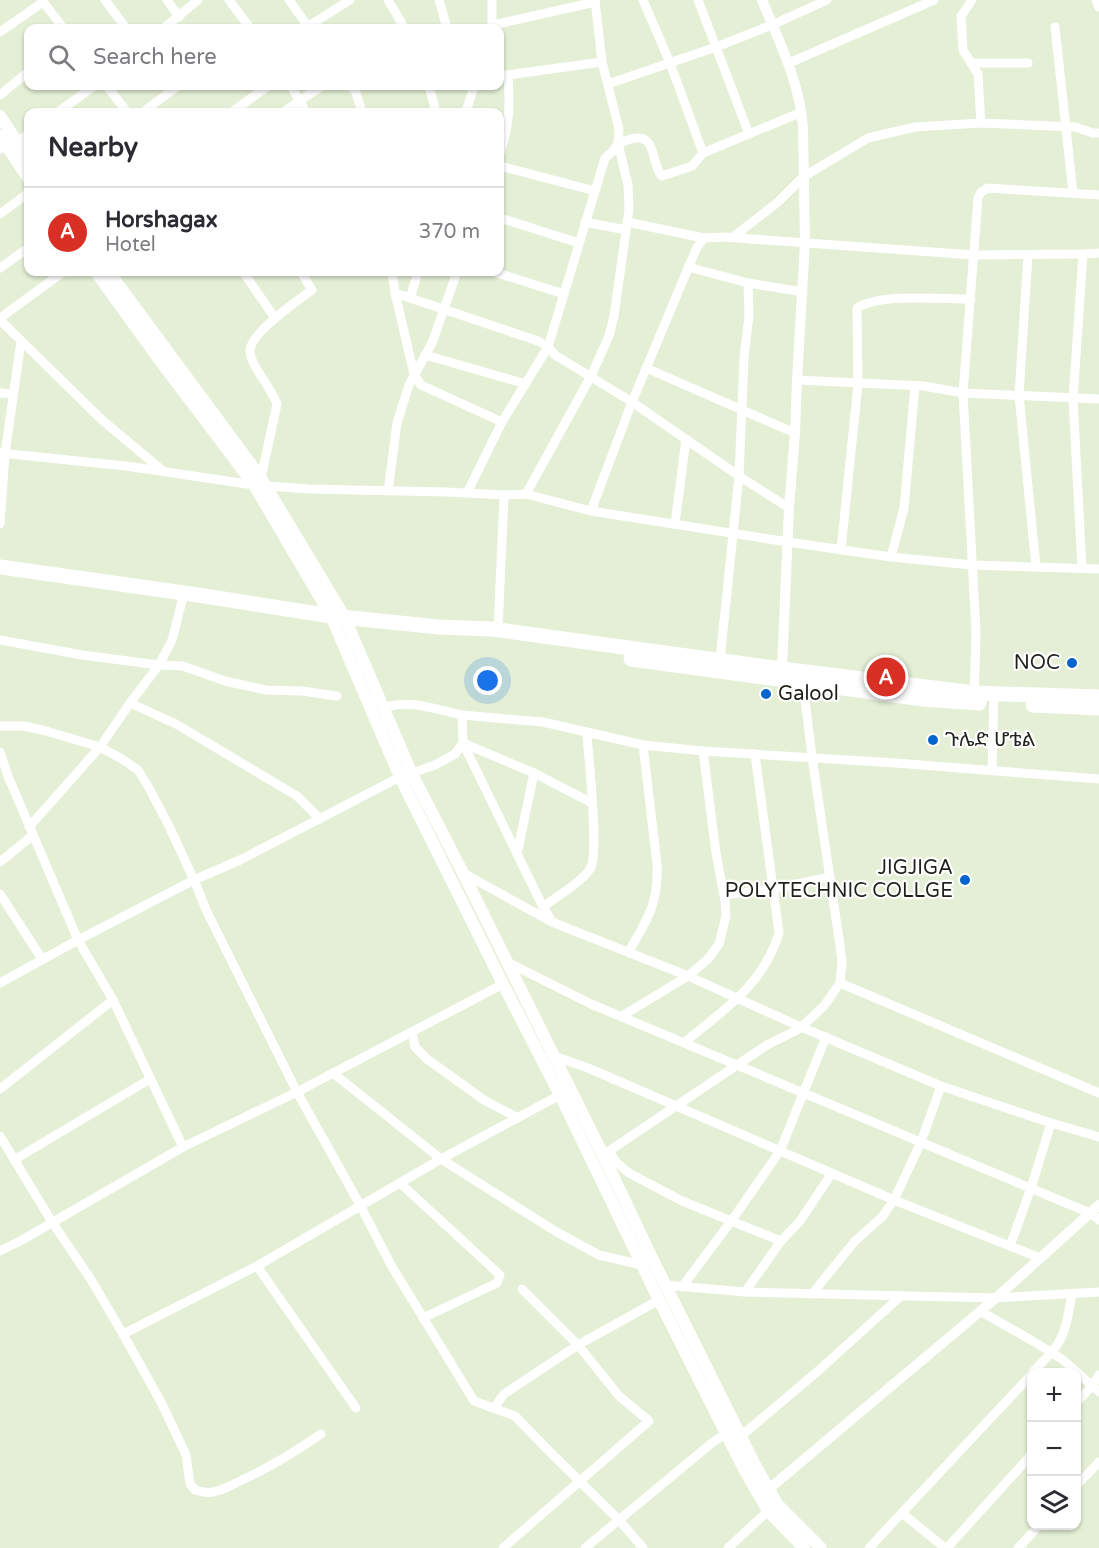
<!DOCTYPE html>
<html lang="en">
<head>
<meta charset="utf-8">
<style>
  :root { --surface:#fff; --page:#f7f7f7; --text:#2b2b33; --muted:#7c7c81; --line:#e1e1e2; --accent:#d93025 }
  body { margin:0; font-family:"Varela Round","Noto Sans Ethiopic",sans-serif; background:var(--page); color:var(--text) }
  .controls { position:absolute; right:18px; bottom:18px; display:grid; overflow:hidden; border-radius:12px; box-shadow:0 2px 4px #0004 }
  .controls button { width:54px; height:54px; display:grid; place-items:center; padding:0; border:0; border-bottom:2px solid var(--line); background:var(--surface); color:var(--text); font:30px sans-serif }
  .you { position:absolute; left:488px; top:681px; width:21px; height:21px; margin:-15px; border:4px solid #fff; border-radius:50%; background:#1a73e8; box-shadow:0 0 0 9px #1a73e833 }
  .badge { display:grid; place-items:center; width:39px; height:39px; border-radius:50%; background:var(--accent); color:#fff; font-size:20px; font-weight:700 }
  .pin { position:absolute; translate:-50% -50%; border:3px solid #fff; box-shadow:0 2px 6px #0006 }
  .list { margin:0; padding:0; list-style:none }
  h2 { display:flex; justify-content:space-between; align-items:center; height:78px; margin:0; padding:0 24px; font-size:26px }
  h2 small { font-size:20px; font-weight:400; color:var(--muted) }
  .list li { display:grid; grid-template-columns:39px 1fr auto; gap:18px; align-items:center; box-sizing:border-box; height:90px; padding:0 24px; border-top:2px solid var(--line) }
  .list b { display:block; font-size:22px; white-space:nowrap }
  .list p { margin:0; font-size:20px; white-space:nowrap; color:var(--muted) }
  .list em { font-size:20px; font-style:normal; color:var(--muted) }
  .icon { flex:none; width:33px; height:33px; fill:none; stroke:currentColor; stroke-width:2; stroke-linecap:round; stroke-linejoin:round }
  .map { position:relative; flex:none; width:1099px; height:1548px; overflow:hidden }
  .search { position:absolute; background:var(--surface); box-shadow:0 2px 4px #0004; left:24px; top:24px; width:480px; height:66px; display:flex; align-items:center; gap:15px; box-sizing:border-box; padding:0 21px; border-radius:12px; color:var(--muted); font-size:22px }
  .panel { position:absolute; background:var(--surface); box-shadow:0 2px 4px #0004; left:24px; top:108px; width:480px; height:168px; border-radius:12px }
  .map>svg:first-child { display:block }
</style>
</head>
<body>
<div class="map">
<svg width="1099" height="1548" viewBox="0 0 1099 1548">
  <rect width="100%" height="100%" fill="#e4efd5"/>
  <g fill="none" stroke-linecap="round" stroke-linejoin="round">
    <g stroke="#fff" stroke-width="9">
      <polyline points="42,0 63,28"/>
      <polyline points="105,0 126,28"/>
      <polyline points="167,0 179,17"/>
      <polyline points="229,0 250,28"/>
      <polyline points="289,0 309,28"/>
      <polyline points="388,0 397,15 404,28"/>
      <polyline points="439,0 447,28"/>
      <polyline points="643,0 670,63 703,153"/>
      <polyline points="698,0 749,134"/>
      <polyline points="972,0 961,16 963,50 978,74 981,123"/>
      <polyline points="1096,0 1099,7"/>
      <polyline points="493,25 595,2"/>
      <polyline points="307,27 350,0"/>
      <polyline points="1055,27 1073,193"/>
      <polyline points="164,28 198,0"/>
      <polyline points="492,28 492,0"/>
      <polyline points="0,32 43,2"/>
      <polyline points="789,63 934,0"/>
      <polyline points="971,63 1028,63"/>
      <polyline points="500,76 602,62"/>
      <polyline points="608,84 716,47 772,25 827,0"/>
      <polyline points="107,86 127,112"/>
      <polyline points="291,86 306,112"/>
      <polyline points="351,86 356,93 362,112"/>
      <polyline points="429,86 436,112"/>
      <polyline points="0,95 28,72"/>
      <polyline points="58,112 94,86"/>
      <polyline points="143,112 178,86"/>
      <polyline points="232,112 268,86"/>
      <polyline points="283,112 322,86"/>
      <polyline points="466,112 474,86"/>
      <polyline points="0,149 6,145 18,142 28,134"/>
      <path d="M500 153C510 124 510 105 508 75"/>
      <polyline points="500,166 595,191"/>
      <polyline points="0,214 28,193"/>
      <polyline points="500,218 579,243"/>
      <polyline points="585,222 626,230"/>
      <polyline points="627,222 704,238"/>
      <polyline points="733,237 778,202 803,177 868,138 915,127 981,123 1075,127 1093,133 1099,133"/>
      <polyline points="1028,255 1019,395 1036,567"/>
      <polyline points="688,267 748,283"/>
      <polyline points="0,268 28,248"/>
      <polyline points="243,272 275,318"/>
      <polyline points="392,272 395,293 414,374 421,385 502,422"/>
      <polyline points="494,272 564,294"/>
      <polyline points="395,293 538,341 548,347 555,355 632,402 739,476 789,508"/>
      <polyline points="410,298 418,272"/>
      <polyline points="0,318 63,272"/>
      <polyline points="0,320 102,420 163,471"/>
      <polyline points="425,355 526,384"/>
      <polyline points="646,368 795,433"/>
      <polyline points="797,380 924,386 963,393 1099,399"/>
      <polyline points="0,393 13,394"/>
      <polyline points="0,453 126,466 254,485 309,489 446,492 504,495 526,494 591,511 788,542 891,557 972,565 1099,569"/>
      <path d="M261 478 277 404C271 389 261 378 254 364 252 361 250 354 250 350 251 333 298 300 312 290L301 272"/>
      <polyline points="388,491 397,423 409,385 432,343 457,272"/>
      <polyline points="467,493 502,422 548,347 605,158 613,151 618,143 619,129 602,62 595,0"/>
      <path d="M526 494 591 376 609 336 614 316 629 209 628 185 618 143C624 142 631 138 637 138 656 136 652 167 662 176L692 166 703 153 802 112"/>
      <polyline points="591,511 632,402 697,247 704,238 724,237 974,255 1083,254 1099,253"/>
      <polyline points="0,524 5,454 21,341"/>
      <polyline points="675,524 686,439"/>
      <path d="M841 550 858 384 857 308C881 293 941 299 971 299"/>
      <polyline points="891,557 904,508 915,386"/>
      <polyline points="1082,568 1073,399 1083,254"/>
      <polyline points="498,630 504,495"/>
      <polyline points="0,640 82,655 159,665 183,666 225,681 266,690 302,691 337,696"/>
      <polyline points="720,660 739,476 744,357 749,316 748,283 803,292"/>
      <polyline points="974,698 976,632 963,393 978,198 981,192 988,188 1099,195"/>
      <polyline points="130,703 176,724 297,796 320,819"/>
      <path d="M384 708C408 698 438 710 462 715"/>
      <polyline points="0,726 24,726 46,731 100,747 122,759 138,770 149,788 169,826 194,880 207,912 297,1092 360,1205 391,1265 474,1401 515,1416 549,1451 619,1520 643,1548"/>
      <polyline points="463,743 543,907 550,918"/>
      <polyline points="463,743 534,773 592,803"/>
      <polyline points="0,752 8,776 78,940 113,1000 183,1147"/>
      <polyline points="992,770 994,694"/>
      <polyline points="29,827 100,747 130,703 159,665 172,640 184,593"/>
      <polyline points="517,854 534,773"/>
      <polyline points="0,862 33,835"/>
      <polyline points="463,873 552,922 688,976 801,1027 941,1086 1051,1123 1099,1137"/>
      <polyline points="0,894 42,959"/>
      <polyline points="724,895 774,889 830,877"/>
      <path d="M543 907C556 897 582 882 590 869 600 854 588 756 587 733"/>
      <path d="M629 951C648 919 659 902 657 864L643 745"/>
      <polyline points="507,962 591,1004 1090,1213 1099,1220"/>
      <polyline points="0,983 78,940 194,880 240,860 400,777 435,765 455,754 463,743 462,715 543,722 643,745 703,751 896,763 1099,779"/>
      <polyline points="840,983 1099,1093"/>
      <polyline points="622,1016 688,976 708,959 719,944 726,916 725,901 716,853 703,751"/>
      <polyline points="412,1032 415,1047 427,1059 484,1100 518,1118"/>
      <path d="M685 1042C725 1009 763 985 779 933L755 754"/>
      <polyline points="554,1056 588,1068 894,1200 1040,1258"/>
      <polyline points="333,1073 441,1159 555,1231 599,1255 642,1265"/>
      <polyline points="0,1089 113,1000"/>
      <path d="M0 1136 52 1222 90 1278 123 1334 162 1404 186 1455 190 1484 195 1490C201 1492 207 1493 213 1492 224 1490 234 1484 244 1479 271 1467 296 1451 321 1434"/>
      <polyline points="609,1151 617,1163 629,1173 682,1201 781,1241"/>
      <polyline points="603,1155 767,1045 799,1029 824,1006 840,983 842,962 839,939 812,757 803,683"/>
      <polyline points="14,1160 150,1079"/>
      <polyline points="400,1183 500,1275 497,1283 423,1318"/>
      <polyline points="1010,1246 1031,1188 1051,1123"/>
      <polyline points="0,1251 22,1240 183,1147 297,1092 503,984"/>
      <polyline points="257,1266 356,1408"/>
      <polyline points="666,1285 745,1292 996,1298 1099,1292"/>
      <polyline points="682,1287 732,1220 780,1151 826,1037"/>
      <polyline points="745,1292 781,1241 800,1221 832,1173"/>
      <polyline points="812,1294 855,1241 882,1217 894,1200 921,1142 941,1086"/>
      <polyline points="980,1311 1031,1340 1062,1359 1099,1392"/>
      <polyline points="123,1334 257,1266 441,1159 560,1095"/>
      <path d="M1033 1372C1042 1362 1054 1352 1060 1340 1068 1326 1069 1308 1072 1294"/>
      <polyline points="1076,1403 1092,1386 1099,1375"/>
      <polyline points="494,1408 504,1394 578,1345 659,1300"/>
      <polyline points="741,1436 818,1371 901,1296"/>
      <polyline points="1076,1486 1099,1462"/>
      <polyline points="902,1513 945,1548"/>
      <polyline points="503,1548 649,1421 619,1396 578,1345 522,1289"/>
      <polyline points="585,1548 713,1442 727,1433"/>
      <polyline points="728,1548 768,1511"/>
      <polyline points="869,1548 1032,1374"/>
      <polyline points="947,1548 1032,1454"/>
      <polyline points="1018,1548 1039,1526"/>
    </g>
    <g stroke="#fff" stroke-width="10">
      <path d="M762 0C779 41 800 83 803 128L805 242 797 380 795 433 789 508 782 669"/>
      <polyline points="763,1494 996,1298 1099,1205"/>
    </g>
    <g stroke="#fff" stroke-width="12">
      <polyline points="0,116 28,158"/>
      <polyline points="0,136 28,178"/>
      <polyline points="96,272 158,358 254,485 331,616 400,777 503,984 560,1095 659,1300 744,1469 768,1511 804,1548"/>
      <polyline points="109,272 261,478 344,616 411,772 463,873 603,1155 653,1260 755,1465 778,1505 821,1548"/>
    </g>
    <g stroke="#fff" stroke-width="15">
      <polyline points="0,567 198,595 331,616 439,627 492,629 782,669 974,693 1099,697"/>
      <polyline points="631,659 923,699 979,703"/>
      <polyline points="1033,705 1099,708"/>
    </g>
  </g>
  <g fill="#0264cc" stroke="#fff" stroke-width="2">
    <circle cx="1072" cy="663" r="6"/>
    <circle cx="766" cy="694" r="6"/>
    <circle cx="933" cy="740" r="6"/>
    <circle cx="965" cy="880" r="6"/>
  </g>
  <g text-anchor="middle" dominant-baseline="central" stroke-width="4.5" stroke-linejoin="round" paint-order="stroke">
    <g font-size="20" fill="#1e2218" stroke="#fff" text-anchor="end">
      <text x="1060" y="663">NOC</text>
      <text x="778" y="694" text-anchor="start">Galool</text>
      <text x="945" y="740" text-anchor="start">ጉሌድ ሆቴል</text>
      <text x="953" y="868">JIGJIGA<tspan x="953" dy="23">POLYTECHNIC COLLGE</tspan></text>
    </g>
  </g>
</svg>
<div class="controls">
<button>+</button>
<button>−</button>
<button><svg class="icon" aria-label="layers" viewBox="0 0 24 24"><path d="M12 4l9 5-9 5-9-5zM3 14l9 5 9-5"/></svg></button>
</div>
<div class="you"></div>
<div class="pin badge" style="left:886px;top:677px">A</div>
<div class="search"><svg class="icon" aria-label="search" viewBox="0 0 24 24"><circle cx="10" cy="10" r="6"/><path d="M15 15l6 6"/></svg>Search here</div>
<section class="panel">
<h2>Nearby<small></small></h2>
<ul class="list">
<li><span class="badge">A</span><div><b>Horshagax</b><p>Hotel</p></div><em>370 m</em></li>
</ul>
</section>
</div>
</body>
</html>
